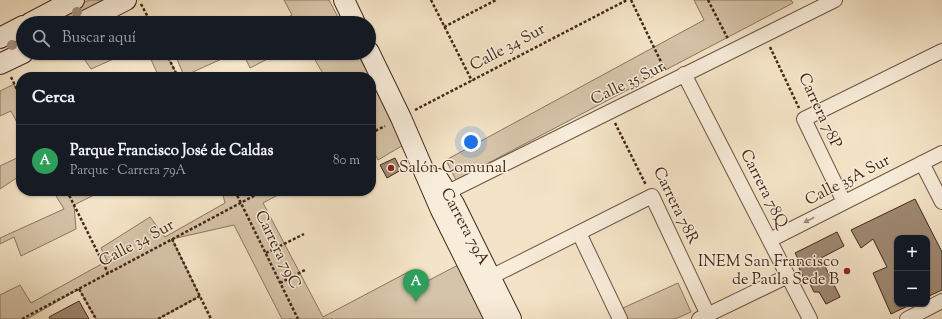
<!DOCTYPE html>
<html lang="es">
<head>
<meta charset="utf-8">
<style>
  :root { --surface:#171b24; --page:#242831; --text:#f1f3f6; --muted:#9ea1a6; --line:#363941; --accent:#c59692 }
  body { margin:0; font-family:"Sorts Mill Goudy",serif; background:var(--page); color:var(--text) }
  .controls { position:absolute; right:12px; bottom:12px; display:grid; overflow:hidden; border-radius:8px; box-shadow:0 1px 3px #0004 }
  .controls button { width:36px; height:36px; display:grid; place-items:center; padding:0; border:0; border-bottom:1px solid var(--line); background:var(--surface); color:var(--text); font:20px sans-serif }
  .you { position:absolute; left:471px; top:142px; width:14px; height:14px; margin:-10px; border:3px solid #fff; border-radius:50%; background:#1a73e8; box-shadow:0 0 0 6px #1a73e833 }
  .badge { display:grid; place-items:center; width:26px; height:26px; border-radius:50%; background:var(--accent); color:#fff; font-size:13px; font-weight:700 }
  .pin { position:absolute; translate:-50% -33px; filter:drop-shadow(0 1px 2px #0008) }
  .pin::after { content:''; position:absolute; top:21px; width:14px; height:12px; background:inherit; clip-path:polygon(0 0,100% 0,50% 100%) }
  .list { margin:0; padding:0; list-style:none }
  h2 { display:flex; justify-content:space-between; align-items:center; height:52px; margin:0; padding:0 16px; font-size:17px }
  h2 small { font-size:13px; font-weight:400; color:var(--muted) }
  .list li { display:grid; grid-template-columns:26px 1fr auto; gap:12px; align-items:center; box-sizing:border-box; height:72px; padding:0 16px; border-top:1px solid var(--line) }
  .list b { display:block; font-size:15px; white-space:nowrap }
  .list p { margin:0; font-size:13px; white-space:nowrap; color:var(--muted) }
  .list em { font-size:13px; font-style:normal; color:var(--muted) }
  .icon { flex:none; width:22px; height:22px; fill:none; stroke:currentColor; stroke-width:2; stroke-linecap:round; stroke-linejoin:round }
  .map { position:relative; flex:none; width:942px; height:319px; overflow:hidden }
  .search { position:absolute; background:var(--surface); box-shadow:0 1px 3px #0004; left:16px; top:16px; width:360px; height:44px; display:flex; align-items:center; gap:10px; box-sizing:border-box; padding:0 14px; border-radius:22px; color:var(--muted); font-size:15px }
  .panel { position:absolute; background:var(--surface); box-shadow:0 1px 3px #0004; left:16px; top:72px; width:360px; height:124px; border-radius:16px }
  .map>svg:first-child { display:block }
</style>
</head>
<body>
<div class="map">
<svg width="942" height="319" viewBox="0 0 942 319">
  <rect width="100%" height="100%" fill="#f4e4c7"/>
  <filter id="stains"><feTurbulence type="fractalNoise" baseFrequency=".005" numOctaves="4"/><feColorMatrix values="0 0 0 0 .2 0 0 0 0 .09 0 0 0 0 .02 0 0 0 .5 -.17"/></filter>
  <radialGradient id="worn" r=".72"><stop offset=".6" stop-color="#630" stop-opacity="0"/><stop offset="1" stop-color="#630" stop-opacity=".3"/></radialGradient>
  <g fill="#d6c4a9" stroke="#8c7661">
    <polygon points="89,0 109,0 64,23 44,23"/>
    <polygon points="284,0 329,0 341,23 277,23 292,15"/>
    <polygon points="694,0 791,0 793,3 456,180 446,160 704,20"/>
    <polygon points="80,53 127,53 91,69"/>
    <polygon points="148,53 166,53 178,77 159,77"/>
    <polygon points="177,53 235,53 184,76 175,54"/>
    <polygon points="243,53 279,53 250,68"/>
    <polygon points="311,53 357,53 370,77 325,77"/>
    <polygon points="371,80 405,144 378,160 371,146"/>
    <polygon points="14,84 21,101 21,130 11,111 0,116 0,91"/>
    <polygon points="21,156 21,175 0,189 0,166"/>
    <polygon points="53,191 102,191 74,205 76,229 21,256 14,237 0,244 0,238 64,209"/>
    <polygon points="222,191 285,191 263,203 323,317 410,271 418,286 460,264 488,319 282,319 234,225 172,239 200,296 158,319 96,319 79,289 27,319 0,319 0,295 20,285 31,303 107,261 101,248 150,217 165,237 225,203"/>
    <polygon points="678,283 691,312 675,319 628,319 623,308"/>
  </g>
  <g fill="#9f8973" stroke="#432719">
    <polygon points="395,158 401,170 387,178 380,165"/>
    <polygon points="915,199 942,252 942,290 927,297 927,238 897,238 897,304 912,304 891,314 873,273 887,267 873,239 861,248 851,230"/>
    <polygon points="837,232 844,246 821,258 840,297 826,304 819,292 814,292 808,280 805,281 799,268 802,266 795,253"/>
    <polygon points="79,301 89,319 50,319 49,317"/>
  </g>
  <g fill="none" stroke-linecap="round" stroke-linejoin="round">
    <defs>
      <g id="street">
        <polyline points="684,74 810,319"/>
        <polyline points="922,163 942,202"/>
        <polyline points="440,196 835,0"/>
        <polyline points="844,202 804,119 942,51"/>
        <polyline points="579,233 620,319"/>
        <polyline points="770,240 942,153"/>
        <polyline points="483,281 652,196 708,315"/>
        <polyline points="699,319 788,276"/>
        <polyline points="907,319 942,301"/>
      </g>
      <g id="secondary">
        <polyline points="344,0 355,23"/>
        <polyline points="30,23 74,0"/>
        <polyline points="81,23 126,0"/>
        <polyline points="0,38 23,26"/>
        <polyline points="369,52 401,118 440,208 495,319"/>
        <polyline points="0,64 23,53"/>
        <polyline points="438,179 454,204 511,319"/>
      </g>
    </defs>
    <use href="#street" stroke="#6f5644" stroke-width="16"/>
    <use href="#secondary" stroke="#432719" stroke-width="22"/>
    <g stroke="#432719" stroke-width="2.5" stroke-dasharray="3 2" stroke-linecap="butt">
      <polyline points="431,0 472,81"/>
      <polyline points="631,0 665,70"/>
      <polyline points="708,0 728,39"/>
      <polyline points="141,4 151,23"/>
      <polyline points="444,27 496,0"/>
      <polyline points="770,47 799,108"/>
      <polyline points="166,53 178,77"/>
      <polyline points="11,77 21,98"/>
      <polyline points="415,110 627,0"/>
      <polyline points="615,123 646,185"/>
      <polyline points="371,133 385,126"/>
      <polyline points="67,191 108,273"/>
      <polyline points="235,191 298,319"/>
      <polyline points="172,239 211,319"/>
      <polyline points="266,253 304,234"/>
      <polyline points="280,283 305,270"/>
      <polyline points="79,289 96,319"/>
      <polyline points="22,319 263,191"/>
      <polyline points="158,319 200,296"/>
    </g>
    <use href="#street" stroke="#f8eddb" stroke-width="14"/>
    <use href="#secondary" stroke="#f8eddb" stroke-width="20"/>
  </g>
  <g fill="#a7927b">
    <circle cx="77" cy="12" r="5"/>
    <circle cx="12" cy="45" r="5"/>
  </g>
  <defs><path id="oneway-solid" d="M-6-.8H1V-3.2L6.5 0L1 3.2V.8H-6Z"/></defs>
  <use fill="#9e8a7a" href="#oneway-solid" transform="translate(809 220) rotate(153)"/>
  <g fill="#8f2418" stroke="#f8eddb" stroke-width="1.5">
    <circle cx="391" cy="168" r="4"/>
    <circle cx="847" cy="271" r="4"/>
  </g>
  <g text-anchor="middle" dominant-baseline="central" stroke-width="3" stroke-linejoin="round" paint-order="stroke">
    <g font-size="16" fill="#432719" stroke="#f8eddb">
      <text transform="translate(508 48) rotate(-28)">Calle 34 Sur</text>
      <text transform="translate(628 84) rotate(-26)">Calle 35 Sur</text>
      <text transform="translate(819 111) rotate(65)">Carrera 78P</text>
      <text transform="translate(848 181) rotate(-27)">Calle 35A Sur</text>
      <text transform="translate(763 189) rotate(63)">Carrera 78Q</text>
      <text transform="translate(675 206) rotate(64)">Carrera 78R</text>
      <text transform="translate(464 227) rotate(62)">Carrera 79A</text>
      <text transform="translate(137 244) rotate(-28)">Calle 34 Sur</text>
      <text transform="translate(277 250) rotate(64)">Carrera 79C</text>
    </g>
    <g font-size="16" fill="#432719" stroke="#f8eddb" text-anchor="start">
      <text x="399" y="168">Salón Comunal</text>
      <text x="839" y="262" text-anchor="end">INEM San Francisco<tspan x="839" dy="18">de Paula Sede B</tspan></text>
    </g>
  </g>
  <rect width="100%" height="100%" filter="url(#stains)"/>
  <rect width="100%" height="100%" fill="url(#worn)"/>
</svg>
<div class="controls">
<button>+</button>
<button>−</button>
</div>
<div class="you"></div>
<div class="pin badge" style="left:416px;top:302px;background:#2e9e5b">A</div>
<div class="search"><svg class="icon" aria-label="search" viewBox="0 0 24 24"><circle cx="10" cy="10" r="6"/><path d="M15 15l6 6"/></svg>Buscar aquí</div>
<section class="panel">
<h2>Cerca<small></small></h2>
<ul class="list">
<li><span class="badge" style="background:#2e9e5b">A</span><div><b>Parque Francisco José de Caldas</b><p>Parque · Carrera 79A</p></div><em>80 m</em></li>
</ul>
</section>
</div>
</body>
</html>
